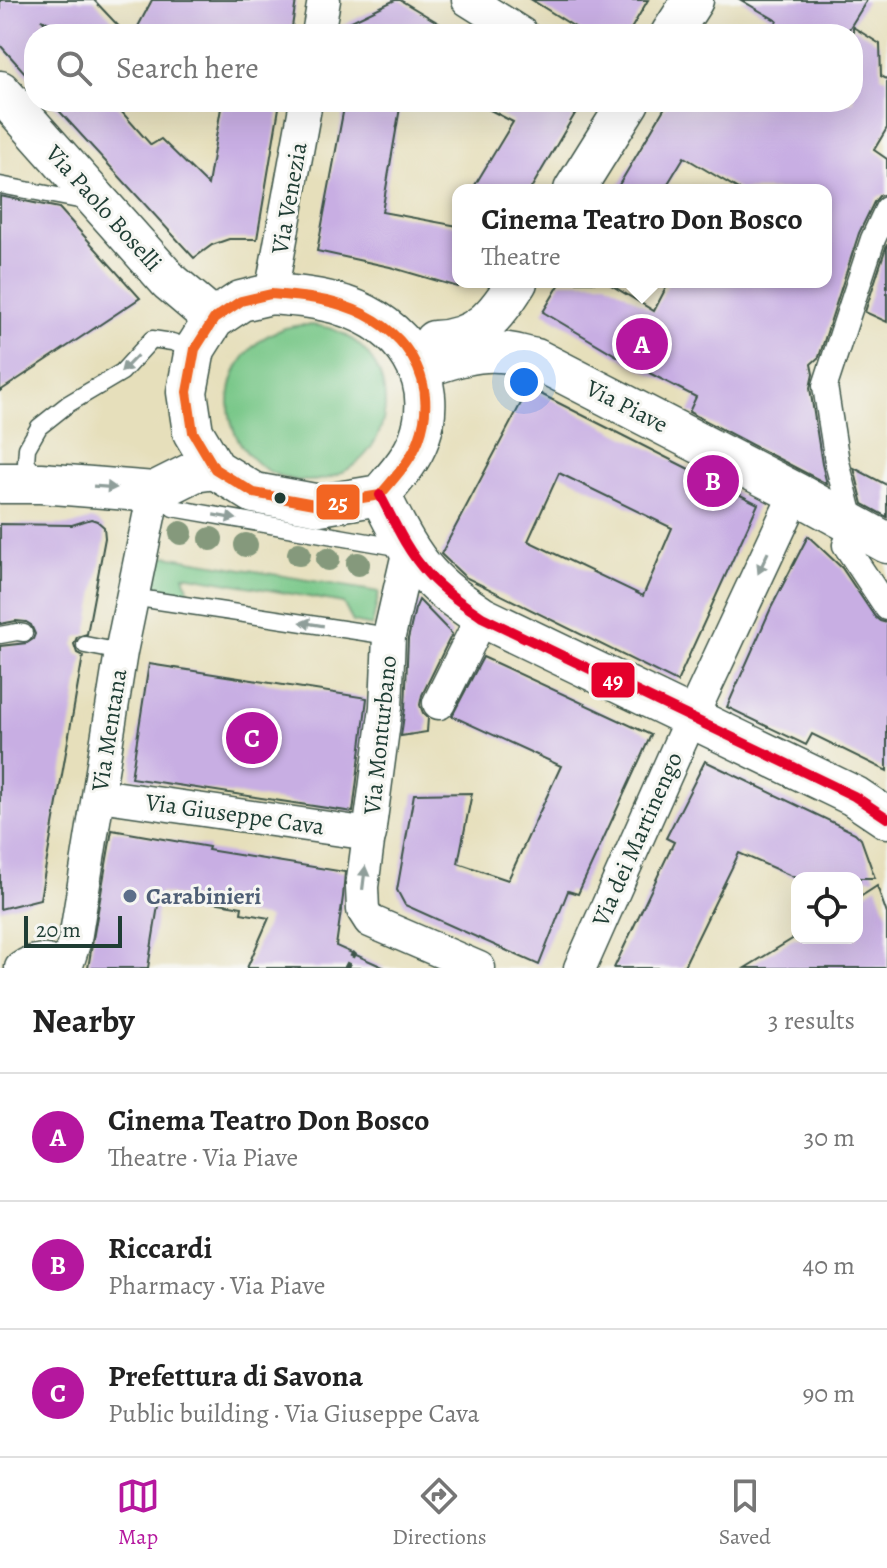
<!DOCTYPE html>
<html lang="en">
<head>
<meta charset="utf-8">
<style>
  :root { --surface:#fff; --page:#f6f6f6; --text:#222; --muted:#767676; --line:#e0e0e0; --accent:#b5179e }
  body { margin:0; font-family:Alegreya,serif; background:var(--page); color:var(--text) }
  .controls { position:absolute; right:24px; bottom:24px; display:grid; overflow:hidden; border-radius:16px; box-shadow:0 8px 32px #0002 }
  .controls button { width:72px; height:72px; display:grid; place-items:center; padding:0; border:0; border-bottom:2px solid var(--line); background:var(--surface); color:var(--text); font:40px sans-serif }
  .scale { position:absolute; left:24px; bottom:20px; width:98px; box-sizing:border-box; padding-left:8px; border:4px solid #1f3d34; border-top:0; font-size:22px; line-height:28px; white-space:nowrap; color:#1f3d34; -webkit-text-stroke:6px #f6f6f2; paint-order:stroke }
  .you { position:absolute; left:524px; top:382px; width:28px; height:28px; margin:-20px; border:6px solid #fff; border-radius:50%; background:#1a73e8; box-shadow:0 0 0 12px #1a73e833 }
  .badge { display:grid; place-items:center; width:52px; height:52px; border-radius:50%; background:var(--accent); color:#fff; font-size:26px; font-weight:700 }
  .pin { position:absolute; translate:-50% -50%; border:4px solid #fff; box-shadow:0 2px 8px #0006 }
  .popup { position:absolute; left:452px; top:184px; width:380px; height:104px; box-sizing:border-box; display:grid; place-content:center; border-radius:16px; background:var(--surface); filter:drop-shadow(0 2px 6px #0005); font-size:26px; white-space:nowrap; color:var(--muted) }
  .popup b { font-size:30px; color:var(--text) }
  .popup::after { content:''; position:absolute; left:50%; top:100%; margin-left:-16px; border:16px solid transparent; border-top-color:var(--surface) }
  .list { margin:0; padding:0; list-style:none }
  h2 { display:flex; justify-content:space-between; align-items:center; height:104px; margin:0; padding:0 32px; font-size:34px }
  h2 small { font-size:26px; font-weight:400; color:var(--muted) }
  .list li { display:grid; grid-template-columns:52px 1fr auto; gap:24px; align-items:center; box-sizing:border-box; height:128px; padding:0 32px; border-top:2px solid var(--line) }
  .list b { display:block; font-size:30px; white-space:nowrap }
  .list p { margin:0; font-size:26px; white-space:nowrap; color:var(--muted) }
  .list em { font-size:26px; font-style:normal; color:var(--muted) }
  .icon { flex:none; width:44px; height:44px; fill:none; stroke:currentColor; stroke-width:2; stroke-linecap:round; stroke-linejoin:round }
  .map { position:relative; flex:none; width:887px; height:968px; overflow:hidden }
  .search { position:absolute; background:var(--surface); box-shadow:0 8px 32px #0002; left:24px; right:24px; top:24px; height:88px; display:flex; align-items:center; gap:20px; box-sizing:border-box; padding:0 28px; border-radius:32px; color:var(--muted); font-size:30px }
  .sheet { height:488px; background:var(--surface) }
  nav { display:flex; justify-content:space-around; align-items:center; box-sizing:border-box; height:112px; border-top:2px solid var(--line); background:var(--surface); font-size:22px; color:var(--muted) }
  nav a { display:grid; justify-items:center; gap:4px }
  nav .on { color:var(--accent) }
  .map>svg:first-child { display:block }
</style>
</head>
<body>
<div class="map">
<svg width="887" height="968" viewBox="0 0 887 968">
  <rect width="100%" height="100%" fill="#f6f6f2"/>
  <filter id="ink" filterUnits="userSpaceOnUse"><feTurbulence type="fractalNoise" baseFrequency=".0125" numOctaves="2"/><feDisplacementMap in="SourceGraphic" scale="16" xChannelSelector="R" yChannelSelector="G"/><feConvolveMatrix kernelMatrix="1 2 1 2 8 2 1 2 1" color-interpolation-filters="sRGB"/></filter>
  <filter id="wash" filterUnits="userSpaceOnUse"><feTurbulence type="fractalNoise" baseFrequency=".006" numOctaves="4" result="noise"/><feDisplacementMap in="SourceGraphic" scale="32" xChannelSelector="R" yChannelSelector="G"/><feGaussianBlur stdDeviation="1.8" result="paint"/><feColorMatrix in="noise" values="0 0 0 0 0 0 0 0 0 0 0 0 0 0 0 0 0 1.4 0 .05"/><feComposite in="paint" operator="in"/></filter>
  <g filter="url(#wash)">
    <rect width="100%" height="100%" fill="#e6dfbb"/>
    <g fill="#78c788" stroke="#4c825e" stroke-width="2">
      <circle cx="307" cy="403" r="78"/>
      <polygon points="160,555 379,592 372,626 353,622 343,603 184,575 190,597 155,591"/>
    </g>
    <g id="blocks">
      <g fill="#c8aee3" fill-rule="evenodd">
        <polygon points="0,0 94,0 126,34 71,34 41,19 54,34 34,34 34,83 0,45"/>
        <polygon points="152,0 296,0 291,34 134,34"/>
        <polygon points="395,0 400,0 457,34 337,34 339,27"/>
        <polygon points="532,0 648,0 628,34 586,34"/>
        <polygon points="741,0 867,0 846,34 770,34 777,21"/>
        <polygon points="853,27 880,44 881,76 887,79 887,128 874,150 887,159 887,194 879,196 874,202 859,233 819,357 811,364 813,374 810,388 822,464 827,484 689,412 696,397 624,360 543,312 561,282 606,282 654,311 669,282 826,282 826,190 740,190 684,157 664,190 616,190 668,102 853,102"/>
        <polygon points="51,102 113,102 151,145 161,139 208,185 222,102 280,102 257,239 229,239 212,245 194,258"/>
        <polygon points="345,102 401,102 382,212 458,226 458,287 390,267 317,251"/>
        <polygon points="475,102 582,102 530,190 472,190 513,122"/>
        <polygon points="0,196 59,208 140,298 0,391"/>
        <polygon points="887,244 887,322 865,312"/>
        <path d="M529 388 758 504 677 682 465 577 441 554ZM559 473 672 528 643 596 528 541Z"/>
        <polygon points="854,468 887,485 887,517 863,504"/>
        <polygon points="91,519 97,521 104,527 105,538 87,634 77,637 74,644 77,653 83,656 40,899 0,909 0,646 27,643 33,639 35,634 31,625 26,622 16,621 0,624 0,524 72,525"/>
        <polygon points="808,536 842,568 875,617 880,621 887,623 887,771 812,734 806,745 727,707 771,608"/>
        <polygon points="419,600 452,634 422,695 420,705 423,713 428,718 427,732 401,736 405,708 408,639 415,609"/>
        <polygon points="483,657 651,735 578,894 568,891 539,965 405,905 397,890 414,794 472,793 458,863 508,880 561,766 452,716"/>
        <polygon points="149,664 367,698 353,812 131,778"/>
        <polygon points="705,761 855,833 861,839 875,878 796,878 739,853 683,968 614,968 674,842 666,838"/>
        <polygon points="112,830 209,847 208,850 345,872 343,897 336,946 385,968 247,968 269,918 241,913 242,907 160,893 148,968 88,968"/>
        <polygon points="877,886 887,914 887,968 745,968 794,938 857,938 857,899"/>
      </g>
    </g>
  </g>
  <g filter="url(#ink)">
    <use href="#blocks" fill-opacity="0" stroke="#3d5548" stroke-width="2"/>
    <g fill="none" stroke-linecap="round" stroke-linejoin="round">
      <defs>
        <g id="service">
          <polyline points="0,185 89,202"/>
          <polyline points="37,478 26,462 27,448 39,427 68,404 122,372 152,339 172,342 195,349"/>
          <polyline points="156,493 173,508 403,548"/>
          <polyline points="132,597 389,636"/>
          <polyline points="0,635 17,632 24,633"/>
          <polyline points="85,645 121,652"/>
        </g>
        <polyline id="pedestrian" points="887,209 873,239 825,386 837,462 853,525 845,545 887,608"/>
        <g id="minor">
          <polyline points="468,0 522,34"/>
          <polyline points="318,34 324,0"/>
          <polyline points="271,294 306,102"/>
          <polyline points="409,549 389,636 386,707 362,887 363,910 370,921 479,968"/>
          <polyline points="439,703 482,617"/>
          <polyline points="99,795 370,834"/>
          <path d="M21 968C33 959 48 957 60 968"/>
          <polyline points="66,968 75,940 121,652 154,492"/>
          <polyline points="580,968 691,718 796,493"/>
        </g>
        <g id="tertiary">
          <polyline points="671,34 693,0"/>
          <polyline points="0,91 169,281 214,319"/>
          <polyline points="574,190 629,102"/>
          <path d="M271 294C296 296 321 298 344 306 403 325 441 378 419 439 411 461 395 477 380 495L320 505 254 493 215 469 193 432 187 392 195 349 214 319 241 301Z"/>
          <path d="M434 341C477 340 496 316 517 282"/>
          <path d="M419 369C444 361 472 350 499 352 511 352 524 357 536 359L796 493 887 543"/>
          <polyline points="0,483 41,483 154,492 194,472 215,469"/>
          <path d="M380 495C394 522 407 551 428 574 443 591 463 604 482 617L854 796 887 818"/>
        </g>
      </defs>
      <use href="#service" stroke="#3d5548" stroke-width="19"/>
      <use href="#pedestrian" stroke="#3d5548" stroke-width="27"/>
      <use href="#minor" stroke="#3d5548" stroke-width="35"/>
      <use href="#tertiary" stroke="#3d5548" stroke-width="43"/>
      <polyline stroke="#3d5548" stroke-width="5" stroke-dasharray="6 6" stroke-linecap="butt" points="346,968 357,947"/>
      <use href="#service" stroke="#fff" stroke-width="16"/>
      <use href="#pedestrian" stroke="#fff" stroke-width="24"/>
      <use href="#minor" stroke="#fff" stroke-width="32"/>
      <use href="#tertiary" stroke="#fff" stroke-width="40"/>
      <defs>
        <path id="bus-1" d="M271 294C296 296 321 298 344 306 403 325 441 378 419 439 411 461 395 477 380 495L320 505 254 493 215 469 193 432 187 392 195 349 214 319 241 301Z"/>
        <path id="bus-2" d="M380 495C394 522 407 551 428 574 443 591 463 604 482 617L854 796 887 818"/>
      </defs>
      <use href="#bus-1" stroke="#f6f6f2" stroke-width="16"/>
      <use href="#bus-2" stroke="#f6f6f2" stroke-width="16"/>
      <use href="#bus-1" stroke="#f26522" stroke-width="10"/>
      <use href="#bus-2" stroke="#e4002b" stroke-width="10"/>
    </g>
    <g fill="#85997c">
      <circle cx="181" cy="533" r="12"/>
      <circle cx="211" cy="539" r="12"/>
      <circle cx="246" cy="545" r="12"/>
      <circle cx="299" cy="554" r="12"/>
      <circle cx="328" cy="559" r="12"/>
      <circle cx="358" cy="564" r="12"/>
    </g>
    <defs><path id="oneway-solid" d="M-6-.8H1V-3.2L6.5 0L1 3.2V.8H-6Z" transform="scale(2)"/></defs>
    <g fill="#8f9e9a">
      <use href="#oneway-solid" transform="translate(129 364) rotate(134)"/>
      <use href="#oneway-solid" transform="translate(105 487) rotate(4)"/>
      <use href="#oneway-solid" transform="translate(225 517) rotate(10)"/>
      <use href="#oneway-solid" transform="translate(763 563) rotate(115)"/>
      <use href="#oneway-solid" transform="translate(312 624) rotate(-171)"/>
      <use href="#oneway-solid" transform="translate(364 878) rotate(-83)"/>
    </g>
  </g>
  <circle fill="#1f3d34" stroke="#f6f6f2" stroke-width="3" cx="280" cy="498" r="7"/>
  <circle fill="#5c6f8a" stroke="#f6f6f2" stroke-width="3" cx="130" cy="896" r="8"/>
  <g text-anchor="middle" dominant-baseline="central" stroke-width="6" stroke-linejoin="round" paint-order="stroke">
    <g font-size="24" fill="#1f3d34" stroke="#f6f6f2">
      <text transform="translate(289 198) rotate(-80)">Via Venezia</text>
      <text transform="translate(104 208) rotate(48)">Via Paolo Boselli</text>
      <text transform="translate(627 406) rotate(27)">Via Piave</text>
      <text transform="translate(109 730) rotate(-81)">Via Mentana</text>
      <text transform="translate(380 735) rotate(-84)">Via Monturbano</text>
      <text transform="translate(235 814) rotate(8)">Via Giuseppe Cava</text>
      <text transform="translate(637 839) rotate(-66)">Via dei Martinengo</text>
    </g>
    <g font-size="24" font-weight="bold" fill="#4e5e75" stroke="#f6f6f2" text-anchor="start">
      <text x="146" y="896">Carabinieri</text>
    </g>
  </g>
  <g stroke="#f6f6f2" stroke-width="3">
    <rect x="315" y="483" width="46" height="38" rx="8" fill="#f26522"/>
    <rect x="590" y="661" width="46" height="38" rx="8" fill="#e4002b"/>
  </g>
  <g font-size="22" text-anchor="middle" font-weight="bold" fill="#fff">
    <text x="338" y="510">25</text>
    <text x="613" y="688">49</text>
  </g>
</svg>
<div class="controls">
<button><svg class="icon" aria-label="locate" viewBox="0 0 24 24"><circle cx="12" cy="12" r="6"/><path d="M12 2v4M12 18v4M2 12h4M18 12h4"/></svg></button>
</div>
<div class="scale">20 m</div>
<div class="you"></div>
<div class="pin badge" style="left:642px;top:344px">A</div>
<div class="popup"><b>Cinema Teatro Don Bosco</b>Theatre</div>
<div class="pin badge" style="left:713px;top:481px">B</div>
<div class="pin badge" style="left:252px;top:738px">C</div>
<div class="search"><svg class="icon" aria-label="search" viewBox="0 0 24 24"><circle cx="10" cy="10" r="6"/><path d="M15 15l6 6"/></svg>Search here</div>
</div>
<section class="sheet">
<h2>Nearby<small>3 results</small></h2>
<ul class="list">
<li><span class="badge">A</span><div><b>Cinema Teatro Don Bosco</b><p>Theatre · Via Piave</p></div><em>30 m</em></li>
<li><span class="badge">B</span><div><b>Riccardi</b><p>Pharmacy · Via Piave</p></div><em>40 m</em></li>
<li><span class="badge">C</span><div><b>Prefettura di Savona</b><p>Public building · Via Giuseppe Cava</p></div><em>90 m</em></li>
</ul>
</section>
<nav>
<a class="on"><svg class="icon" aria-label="map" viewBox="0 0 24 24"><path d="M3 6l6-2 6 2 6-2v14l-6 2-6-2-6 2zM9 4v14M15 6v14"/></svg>Map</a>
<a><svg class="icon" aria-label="directions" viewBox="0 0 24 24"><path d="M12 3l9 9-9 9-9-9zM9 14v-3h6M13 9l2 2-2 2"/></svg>Directions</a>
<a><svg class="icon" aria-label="saved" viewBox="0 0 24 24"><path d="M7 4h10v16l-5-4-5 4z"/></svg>Saved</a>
</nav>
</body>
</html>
